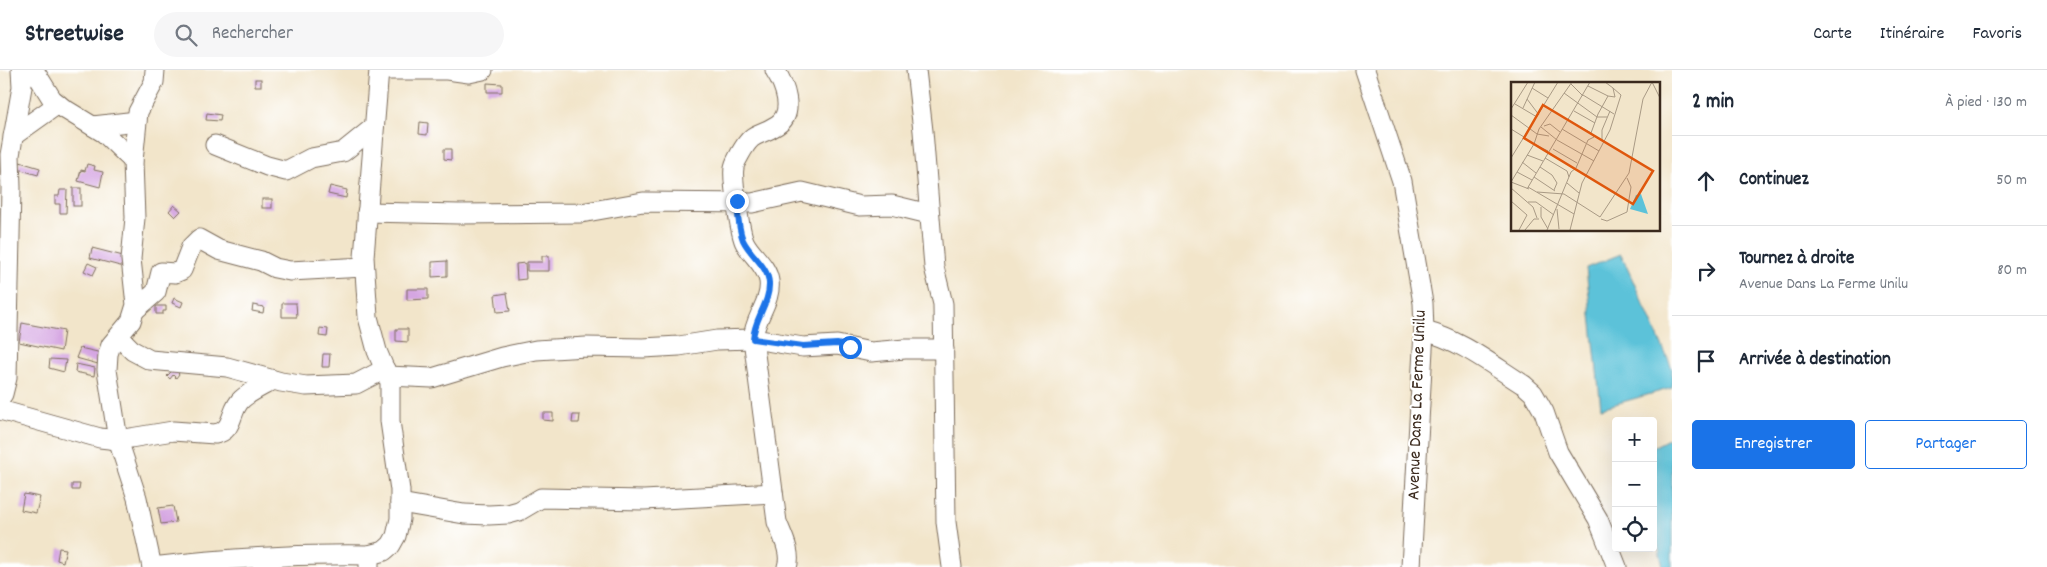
<!DOCTYPE html>
<html lang="fr">
<head>
<meta charset="utf-8">
<style>
  :root { --surface:#fff; --page:#f6f6f7; --text:#1f2937; --muted:#747a83; --line:#e0e1e3; --accent:#1a73e8 }
  body { margin:0; font-family:Dekko,sans-serif; background:var(--page); color:var(--text) }
  .controls { position:absolute; right:15px; bottom:15px; display:grid; overflow:hidden; border-radius:5px; box-shadow:0 5px 20px #0002 }
  .controls button { width:45px; height:45px; display:grid; place-items:center; padding:0; border:0; border-bottom:1px solid var(--line); background:var(--surface); color:var(--text); font:25px sans-serif }
  .stop { position:absolute; width:15px; height:15px; margin:-11px; border:4px solid #1a73e8; border-radius:50%; background:#fff }
  .stop.end { background:#1a73e8; border-color:#fff; box-shadow:0 1px 5px #0008 }
  .list { margin:0; padding:0; list-style:none }
  h2 { display:flex; justify-content:space-between; align-items:center; height:65px; margin:0; padding:0 20px; font-size:21px }
  h2 small { font-size:16px; font-weight:400; color:var(--muted) }
  .list li { display:grid; grid-template-columns:32px 1fr auto; gap:15px; align-items:center; box-sizing:border-box; height:90px; padding:0 20px; border-top:1px solid var(--line) }
  .list b { display:block; font-size:19px; white-space:nowrap }
  .list p { margin:0; font-size:16px; white-space:nowrap; color:var(--muted) }
  .list em { font-size:16px; font-style:normal; color:var(--muted) }
  .actions { display:flex; gap:10px; padding:15px 20px }
  .actions a { flex:1; padding:11px 0; border:1px solid var(--accent); border-radius:5px; text-align:center; font-size:18px; color:var(--accent) }
  .actions .main { background:var(--accent); color:#fff }
  .icon { flex:none; width:28px; height:28px; fill:none; stroke:currentColor; stroke-width:2; stroke-linecap:round; stroke-linejoin:round }
  .map { position:relative; flex:none; width:1672px; height:497px; overflow:hidden }
  header { display:flex; align-items:center; gap:30px; box-sizing:border-box; height:70px; padding:0 25px; background:var(--surface); border-bottom:1px solid var(--line) }
  header strong { font-size:24px }
  nav { display:flex; gap:28px; margin-inline-start:auto; font-size:18px }
  .search { width:350px; height:45px; background:var(--page); display:flex; align-items:center; gap:12px; box-sizing:border-box; padding:0 18px; border-radius:28px; color:var(--muted); font-size:19px }
  main { display:flex }
  aside { flex:1; background:var(--surface) }
  .map>svg:first-child { display:block }
</style>
</head>
<body>
<header>
<strong>Streetwise</strong>
<div class="search"><svg class="icon" aria-label="search" viewBox="0 0 24 24"><circle cx="10" cy="10" r="6"/><path d="M15 15l6 6"/></svg>Rechercher</div>
<nav><a>Carte</a><a>Itinéraire</a><a>Favoris</a></nav>
</header>
<main>
<div class="map">
<svg width="1672" height="497" viewBox="0 0 1672 497">
  <rect width="100%" height="100%" fill="#fff"/>
  <filter id="ink" filterUnits="userSpaceOnUse"><feTurbulence type="fractalNoise" baseFrequency=".02" numOctaves="2"/><feDisplacementMap in="SourceGraphic" scale="10" xChannelSelector="R" yChannelSelector="G"/><feConvolveMatrix kernelMatrix="1 2 1 2 8 2 1 2 1" color-interpolation-filters="sRGB"/></filter>
  <filter id="wash" filterUnits="userSpaceOnUse"><feTurbulence type="fractalNoise" baseFrequency=".0096" numOctaves="4" result="noise"/><feDisplacementMap in="SourceGraphic" scale="20" xChannelSelector="R" yChannelSelector="G"/><feGaussianBlur stdDeviation="1.12" result="paint"/><feColorMatrix in="noise" values="0 0 0 0 0 0 0 0 0 0 0 0 0 0 0 0 0 1.4 0 .05"/><feComposite in="paint" operator="in"/></filter>
  <g filter="url(#wash)">
    <rect width="100%" height="100%" fill="#f2e5ca"/>
    <g fill="#5cc2d9" stroke="#4c767c">
      <polygon points="1621,184 1672,298 1672,318 1601,338 1586,198"/>
      <polygon points="1672,367 1672,497 1663,497 1653,453 1653,377"/>
    </g>
    <g id="blocks">
      <g fill="#d5a6e2">
        <rect x="255" y="9" width="6" height="7"/>
        <polygon points="487,13 502,14 502,22 487,22"/>
        <polygon points="207,43 221,45 220,51 206,50"/>
        <polygon points="420,52 428,53 427,65 419,64"/>
        <polygon points="444,79 451,79 451,90 444,89"/>
        <polygon points="20,92 40,98 38,105 18,99"/>
        <polygon points="87,94 95,96 94,100 103,102 100,117 78,111 81,100 85,101"/>
        <polygon points="330,116 347,120 346,128 328,124"/>
        <rect x="73" y="118" width="8" height="18"/>
        <polygon points="60,120 67,120 66,143 60,143 60,134 55,134 55,126 59,126"/>
        <rect x="262" y="129" width="10" height="9"/>
        <polygon points="174,135 181,141 175,147 169,141"/>
        <polygon points="92,178 127,187 124,197 90,188"/>
        <polygon points="542,186 549,186 549,201 527,201 527,192 542,192"/>
        <polygon points="447,191 447,206 432,207 432,192"/>
        <polygon points="88,193 97,197 93,205 84,201"/>
        <polygon points="525,193 526,209 517,210 516,194"/>
        <polygon points="407,219 428,219 428,229 407,230"/>
        <polygon points="507,223 510,241 497,242 495,225"/>
        <polygon points="174,228 183,232 181,237 172,233"/>
        <polygon points="282,233 296,233 297,247 282,247"/>
        <polygon points="253,235 264,237 263,243 252,241"/>
        <polygon points="156,236 166,236 166,241 163,241 163,244 156,244"/>
        <polygon points="22,253 64,261 61,281 19,272"/>
        <polygon points="320,258 328,259 327,267 319,266"/>
        <polygon points="396,259 408,259 408,272 396,271"/>
        <polygon points="80,278 102,283 98,294 76,288"/>
        <polygon points="323,284 330,284 329,297 322,297"/>
        <polygon points="50,289 66,290 64,302 49,298"/>
        <polygon points="76,294 95,298 94,306 75,302"/>
        <polygon points="174,299 179,304 176,308 173,305 170,309 167,306"/>
        <polygon points="543,343 553,343 553,351 543,350"/>
        <polygon points="573,345 580,345 579,353 572,353"/>
        <polygon points="72,414 80,414 79,420 72,420"/>
        <polygon points="24,424 40,427 36,443 21,440"/>
        <polygon points="173,436 176,452 161,454 158,438"/>
        <polygon points="59,478 66,479 63,492 57,490"/>
      </g>
    </g>
  </g>
  <g filter="url(#ink)">
    <use href="#blocks" fill-opacity="0" stroke="#7b6b5a" stroke-width="1"/>
    <g fill="none" stroke-linecap="round" stroke-linejoin="round">
      <defs>
        <g id="minor">
          <polyline points="34,0 52,29 63,38 104,63 133,91"/>
          <path d="M775 0C784 14 796 43 777 55 757 68 754 59 740 84 738 88 734 94 734 98 732 108 740 164 745 173 752 186 767 196 769 211 772 231 754 248 753 269L777 452C782 465 792 483 787 497"/>
          <polyline points="916,0 923,61 934,197 943,234 946,452 952,497"/>
          <polyline points="1365,0 1402,111 1423,233 1424,261 1411,497"/>
          <polyline points="93,56 137,51"/>
          <polyline points="13,66 58,34"/>
          <polyline points="215,75 267,96 286,101 311,88 343,82 374,57"/>
          <polyline points="367,142 459,144 581,143 643,132 752,133 802,122 860,136 892,135 929,144"/>
          <polyline points="135,240 156,222 161,202 175,203 182,200 191,177 199,169 219,180 261,191 275,198 290,201 364,197"/>
          <path d="M1424 261C1461 270 1492 295 1524 315L1533 323 1544 342 1558 382 1598 449 1617 497"/>
          <polyline points="119,267 133,281 150,290 227,297 281,312 306,316 356,314 385,299"/>
          <polyline points="388,306 432,308 502,287 536,280 586,277 643,278 679,276 717,270 753,269 803,277 837,275 871,282 905,279 944,279"/>
          <polyline points="0,328 3,324 7,308 11,118 10,85 22,17 21,0"/>
          <path d="M0 340 100 368 118 370 173 361 215 364C235 361 229 340 242 329 251 321 263 316 273 310"/>
          <polyline points="400,433 464,444 489,445 508,444 519,441 541,428 644,430 773,423"/>
          <polyline points="152,497 137,428 118,370 107,300 108,284 111,275 131,251 136,235 131,189 135,148 133,91 138,42 154,12 155,0"/>
          <path d="M152 497C225 488 296 484 369 485"/>
          <polyline points="369,497 369,485 384,481 391,475 396,466 400,449 400,420 390,351 390,312 377,281 368,247 364,187 379,0 447,0 469,3 483,0"/>
        </g>
      </defs>
      <use href="#minor" stroke="#7b6b5a" stroke-width="21"/>
      <use href="#minor" stroke="#fff" stroke-width="19"/>
    </g>
  </g>
  <g fill="none" stroke-linecap="round" stroke-linejoin="round" filter="url(#ink)">
    <path stroke="#1a73e8" stroke-width="6" d="M737 131C738 144 738 158 743 170 750 185 768 196 769 213 770 233 754 249 753 269L803 276 837 274 850 277"/>
  </g>
  <g text-anchor="middle" dominant-baseline="central" stroke-width="4" stroke-linejoin="round" paint-order="stroke">
    <g font-size="18" fill="#3b2a1e" stroke="#fff">
      <text transform="translate(1418 335) rotate(-88)">Avenue Dans La Ferme Unilu</text>
    </g>
  </g>
  <g transform="translate(1511 12)">
    <rect width="149" height="149" fill="#f2e5ca"/>
    <path d="M130 112 137 132 119 127 125 113Z" fill="#5cc2d9"/>
    <path fill="none" stroke="#a99a85" stroke-width="1" d="M141 0 149 16M60 2 72 14M77 4 97 14M21 6 37 16M53 11 86 35H96M72 13 103 32M16 17 28 33M4 22 26 35M12 26 24 0M0 27 17 0M63 29 84 41M0 33 26 52 38 54M57 38 80 51M33 44 39 42 49 50M30 45 46 58M0 47 13 55M51 47 88 69M46 58 83 79M91 58V48L99 29M23 62 37 69M42 67 66 81M16 73 32 79M0 76 47 0M34 76 56 89 58 95M11 80 25 91M29 85 41 93 46 101 43 108M6 90 21 98M23 95 44 109M0 100 23 62 28 47 61 0M0 100 18 107M56 101 68 111M17 105 63 132M0 106 22 125 26 136M16 107 79 0M26 110 53 112 89 135 118 91 132 17 141 0M0 119 16 133 8 148M17 120H25L43 133M30 125V135L37 147M46 127 48 147M90 137 96 139 116 130 120 105 116 96M14 148 23 137H28M36 148 60 90 65 86 77 58 83 55 80 51 87 32 97 14 104 15 102 6 94 0M59 148 71 101 99 48 110 13 102 6"/>
    <path fill="#df570d" fill-opacity="0.15" stroke="#df570d" stroke-width="2.5" d="M32 23 142 89 122 122 13 56Z"/>
    <rect width="149" height="149" fill="none" stroke="#3b2a1e" stroke-width="2.5"/>
  </g>
</svg>
<div class="controls">
<button>+</button>
<button>−</button>
<button><svg class="icon" aria-label="locate" viewBox="0 0 24 24"><circle cx="12" cy="12" r="6"/><path d="M12 2v4M12 18v4M2 12h4M18 12h4"/></svg></button>
</div>
<div class="stop" style="left:850px;top:277px"></div>
<div class="stop end" style="left:737px;top:131px"></div>
</div>
<aside>
<h2>2 min<small>À pied · 130 m</small></h2>
<ul class="list">
<li><svg class="icon" aria-label="ahead" viewBox="0 0 24 24"><path d="M12 20V5M6 11l6-6 6 6"/></svg><div><b>Continuez</b></div><em>50 m</em></li>
<li><svg class="icon" aria-label="right" viewBox="0 0 24 24"><path d="M7 20v-9h11M14 6l5 5-5 5"/></svg><div><b>Tournez à droite</b><p>Avenue Dans La Ferme Unilu</p></div><em>80 m</em></li>
<li><svg class="icon" aria-label="arrive" viewBox="0 0 24 24"><path d="M6 21V4h12l-3 4 3 4H6"/></svg><div><b>Arrivée à destination</b></div></li>
</ul>
<div class="actions"><a class="main">Enregistrer</a><a>Partager</a></div>
</aside>
</main>
</body>
</html>
